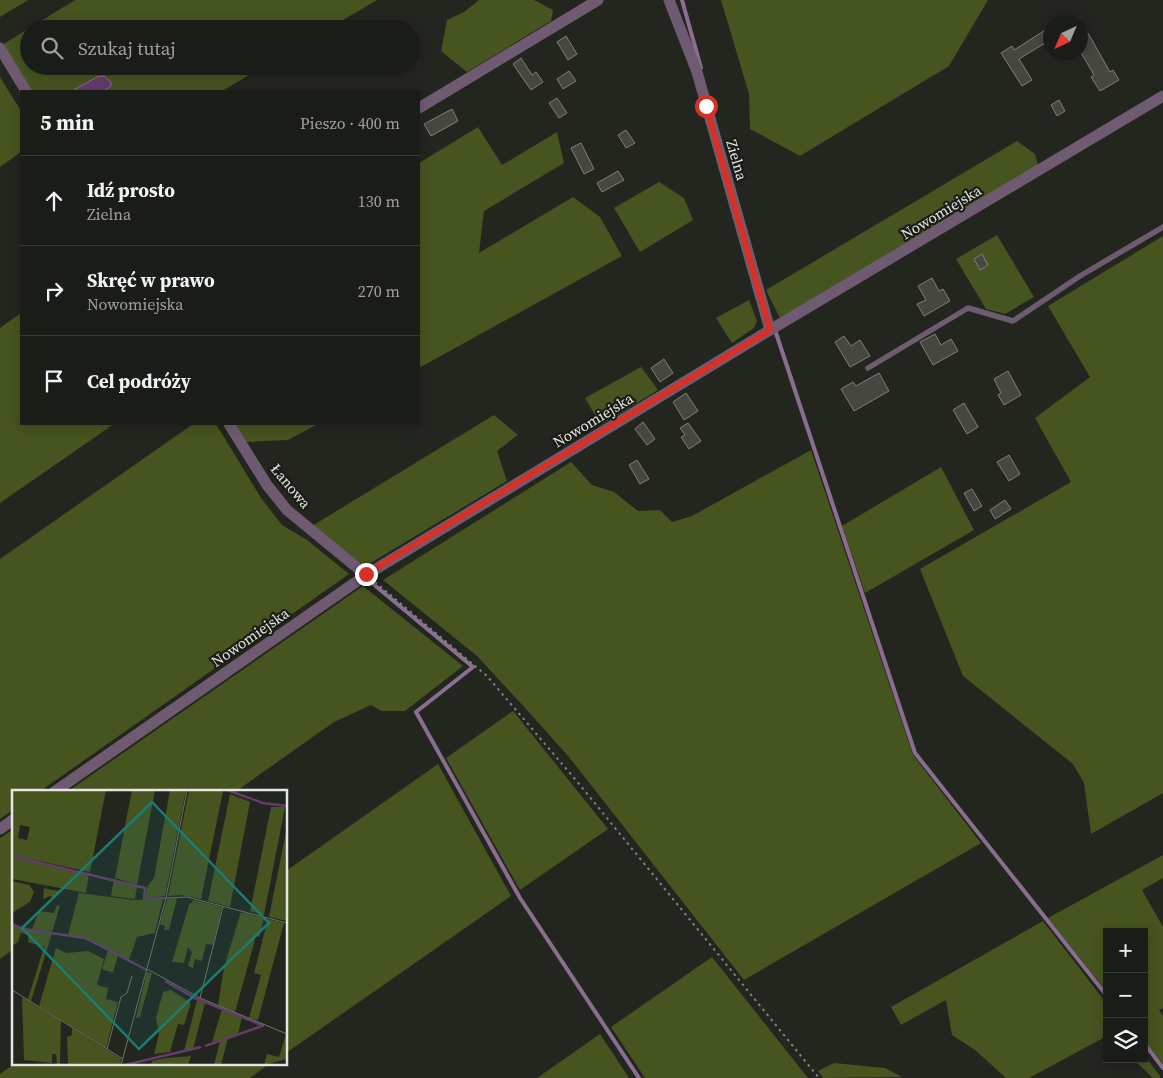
<!DOCTYPE html>
<html lang="pl">
<head>
<meta charset="utf-8">
<style>
  :root { --surface:#1a1c17; --page:#272924; --text:#f1f3f6; --muted:#9fa1a1; --line:#383a36 }
  body { margin:0; font-family:"Source Serif 4",serif; background:var(--page); color:var(--text) }
  .controls { position:absolute; right:15px; bottom:15px; display:grid; overflow:hidden; border-radius:0px; box-shadow:0 2px 12px #0003 }
  .controls button { width:45px; height:45px; display:grid; place-items:center; padding:0; border:0; border-bottom:1px solid var(--line); background:var(--surface); color:var(--text); font:25px sans-serif }
  .compass { position:absolute; left:1043px; top:15px; width:45px; height:45px; border-radius:50%; background:var(--surface); box-shadow:0 2px 12px #0003; rotate:224deg }
  .stop { position:absolute; width:15px; height:15px; margin:-11px; border:4px solid #d93025; border-radius:50%; background:#fff }
  .stop.end { background:#d93025; border-color:#fff; box-shadow:0 1px 5px #0008 }
  .list { margin:0; padding:0; list-style:none }
  h2 { display:flex; justify-content:space-between; align-items:center; height:65px; margin:0; padding:0 20px; font-size:21px }
  h2 small { font-size:16px; font-weight:400; color:var(--muted) }
  .list li { display:grid; grid-template-columns:32px 1fr auto; gap:15px; align-items:center; box-sizing:border-box; height:90px; padding:0 20px; border-top:1px solid var(--line) }
  .list b { display:block; font-size:19px; white-space:nowrap }
  .list p { margin:0; font-size:16px; white-space:nowrap; color:var(--muted) }
  .list em { font-size:16px; font-style:normal; color:var(--muted) }
  .icon { flex:none; width:28px; height:28px; fill:none; stroke:currentColor; stroke-width:2; stroke-linecap:round; stroke-linejoin:round }
  .map { position:relative; flex:none; width:1163px; height:1078px; overflow:hidden }
  .search { position:absolute; background:var(--surface); box-shadow:0 2px 12px #0003; left:20px; top:20px; width:400px; height:55px; display:flex; align-items:center; gap:12px; box-sizing:border-box; padding:0 18px; border-radius:28px; color:var(--muted); font-size:19px }
  .panel { position:absolute; background:var(--surface); box-shadow:0 2px 12px #0003; left:20px; top:90px; width:400px; height:335px; border-radius:0px }
  .map>svg:first-child { display:block }
</style>
</head>
<body>
<div class="map">
<svg width="1163" height="1078" viewBox="0 0 1163 1078">
  <rect width="100%" height="100%" fill="#23251f"/>
  <g fill="#465420">
    <polygon points="0,0 28,0 0,17"/>
    <polygon points="75,0 377,0 328,29 29,29 29,66 264,66 222,91 30,91 2,45"/>
    <polygon points="479,0 534,0 553,10 551,21 467,72 441,51 447,20 464,12"/>
    <polygon points="721,0 988,0 949,66 800,156 750,129 749,94"/>
    <polygon points="0,77 21,111 21,152 0,167"/>
    <polygon points="478,127 502,165 557,132 564,163 484,211 479,253 573,197 600,217 622,256 419,368 419,163"/>
    <polygon points="1017,141 1035,154 1038,165 780,318 766,290"/>
    <polygon points="659,182 684,198 693,220 640,252 614,208"/>
    <polygon points="997,235 1034,297 1005,314 986,309 956,259"/>
    <polygon points="1163,236 1163,793 1091,834 1084,783 1073,764 963,676 920,569 1071,482 1035,418 1090,377 1048,306"/>
    <polygon points="749,300 757,321 754,328 732,343 716,318"/>
    <polygon points="21,313 21,424 114,424 0,503 0,328"/>
    <polygon points="641,367 658,390 601,425 585,398"/>
    <polygon points="494,415 518,435 497,451 507,481 364,567 312,526"/>
    <polygon points="193,424 216,424 261,498 282,525 307,540 349,574 39,792 14,792 14,809 0,819 0,559"/>
    <polygon points="233,424 318,424 288,440 244,442"/>
    <polygon points="811,450 913,755 981,843 744,980 569,757 526,709 477,656 383,580 571,462 592,485 614,492 638,511 660,510 672,522 692,516"/>
    <polygon points="941,467 974,530 865,593 842,526"/>
    <polygon points="363,586 463,666 405,711 381,711 371,705 334,722 235,792 67,792"/>
    <polygon points="513,711 608,829 520,890 446,758"/>
    <polygon points="438,764 511,896 286,1053 286,871"/>
    <polygon points="14,829 14,949 0,959 0,838"/>
    <polygon points="1163,855 1163,878 1142,890 1163,927 1163,1008 1159,1010 1163,1016 1163,1064 1144,1040 1144,932 1107,932 1107,992 1048,918"/>
    <polygon points="1043,921 1107,1004 1107,1036 1029,1078 1006,1078 975,1050 952,1035 946,1000 901,1025 891,1007"/>
    <polygon points="712,957 808,1078 645,1078 611,1027"/>
    <polygon points="600,1034 629,1078 537,1078"/>
    <polygon points="1144,1055 1160,1076 1160,1078 1153,1078 1137,1063 1136,1059 1144,1059"/>
    <polygon points="834,1063 885,1068 902,1077 823,1078 818,1071"/>
    <polygon points="14,1064 269,1064 250,1078 0,1078 0,1074"/>
  </g>
  <polygon fill="#653b6c" stroke="#8b6e8f" points="104,76 111,82 111,86 104,91 72,91 97,77"/>
  <g fill="none" stroke-linecap="round" stroke-linejoin="round">
    <g stroke="#8b6e8f" stroke-width="4">
      <polyline points="682,0 701,68"/>
      <polyline points="775,330 915,753 1107,996"/>
      <polyline points="366,578 473,667 416,712 520,898 639,1078"/>
      <polyline points="1144,1043 1163,1068"/>
    </g>
  </g>
  <g fill="#454740" stroke="#7e8179">
    <polygon points="1047,29 1050,35 1050,40 1019,59 1032,80 1022,86 1001,53 1012,46 1014,50"/>
    <polygon points="1088,33 1110,72 1113,70 1119,80 1100,91 1091,77 1094,75 1080,51 1080,37"/>
    <polygon points="566,36 577,54 568,60 557,42"/>
    <polygon points="521,58 532,75 536,72 543,82 531,90 513,64"/>
    <polygon points="569,71 576,81 563,89 557,79"/>
    <polygon points="557,98 567,113 559,118 549,103"/>
    <polygon points="1059,100 1065,111 1057,116 1051,105"/>
    <polygon points="452,109 458,121 431,136 424,124"/>
    <polygon points="626,130 635,143 626,148 618,135"/>
    <polygon points="581,143 594,169 584,174 571,148"/>
    <polygon points="618,171 624,180 602,192 597,183"/>
    <polygon points="982,254 988,265 980,270 974,259"/>
    <polygon points="932,278 939,291 943,289 950,301 924,316 917,304 926,300 918,286"/>
    <polygon points="935,334 941,345 951,339 958,351 933,365 920,342"/>
    <polygon points="844,336 851,346 860,340 870,356 850,367 835,342"/>
    <polygon points="664,359 673,373 660,382 651,368"/>
    <polygon points="1008,371 1021,395 1004,405 998,395 1001,393 994,379"/>
    <polygon points="879,373 889,391 854,411 841,389 853,382 856,386"/>
    <polygon points="686,393 698,411 684,420 673,402"/>
    <polygon points="964,403 978,427 967,434 953,410"/>
    <polygon points="643,422 655,439 647,445 635,429"/>
    <polygon points="688,423 701,441 689,449 681,437 685,435 680,428"/>
    <polygon points="1009,455 1020,474 1009,481 997,462"/>
    <polygon points="637,460 649,479 640,484 629,465"/>
    <polygon points="972,489 982,506 974,511 964,493"/>
    <polygon points="1005,500 1011,509 995,519 990,510"/>
  </g>
  <g fill="none" stroke-linecap="round" stroke-linejoin="round">
    <polyline stroke="#81837e" stroke-width="2" stroke-dasharray="2.5 4" stroke-linecap="butt" points="375,582 487,676 580,785 819,1078"/>
    <polyline stroke="#6f5b71" stroke-width="5.5" points="868,368 968,308 1013,321 1080,276 1163,227"/>
    <g stroke="#6f5b71" stroke-width="11">
      <polyline points="669,0 697,72 770,330"/>
      <polyline points="0,48 26,91"/>
      <polyline points="419,108 598,0"/>
      <polyline points="229,424 267,485 287,510 366,575"/>
      <polyline points="54,792 366,575 770,330 1163,96"/>
      <polyline points="0,829 14,819"/>
    </g>
  </g>
  <g fill="none" stroke-linecap="round" stroke-linejoin="round">
    <polyline stroke="#d93025" stroke-width="6" points="366,574 770,330 706,106"/>
  </g>
  <g text-anchor="middle" dominant-baseline="central" stroke-width="4.5" stroke-linejoin="round" paint-order="stroke">
    <g font-size="15" fill="#e4e6e1" stroke="#1a1c15">
      <text transform="translate(737 160) rotate(74)">Zielna</text>
      <text transform="translate(941 212) rotate(-31)">Nowomiejska</text>
      <text transform="translate(593 420) rotate(-31)">Nowomiejska</text>
      <text transform="translate(291 486) rotate(50)">Łanowa</text>
      <text transform="translate(250 637) rotate(-35)">Nowomiejska</text>
    </g>
  </g>
  <g transform="translate(12 790)">
    <rect width="275" height="275" fill="#23251f"/>
    <path d="M0 0H94L78 82 0 65ZM8 35 18 37 15 50 6 48ZM120 0H143L125 95 103 88ZM158 0H174L153 106 133 108 135 97 142 88ZM177 0 211 1 189 109 169 105 156 106ZM218 4 238 12 218 117 196 111ZM259 17H273L252 125 238 121ZM275 37V131L257 127ZM0 67 77 84 74 103 0 89ZM102 89 125 96 123 109 99 106ZM0 91 17 95 22 102 18 112 0 123ZM32 98 40 100 49 101 42 109 38 106 31 109ZM67 103 121 110 151 109 143 143 125 147 117 170 73 147 56 145ZM165 108 157 140H152L153 136 148 134 155 109ZM182 110 210 117 201 155 194 154 190 171 183 169 181 178 176 176 180 162 176 157 172 173 160 172 177 115ZM45 115 48 116 40 142 20 139 27 121 42 123ZM229 122 252 128 247 147 244 146 223 222 206 215 212 177ZM256 129 272 133 246 230 237 228 249 185 242 183ZM0 135 40 143 19 211 16 209 32 157 16 152 17 145 9 143 6 152 0 156ZM44 158 54 163 76 161 92 169 85 195 96 198 94 209 106 212 94 258 27 216ZM96 160 106 165 101 183 90 179ZM135 182 140 183 128 227 124 228ZM159 200 179 213 172 235 166 234 158 262 142 264 147 244 144 228 151 202ZM10 207 49 231 48 274 45 275 44 264H40V273L12 270ZM185 210 193 213 181 259 172 261ZM210 219 230 227 226 244 200 252ZM60 238 109 269 108 275H56L55 247 60 245ZM274 244 275 269 252 275 255 264 267 267ZM216 248 209 275H202L208 251ZM179 266 176 275H139L140 271 154 268Z" fill="#465420" fill-rule="evenodd"/>
    <path fill="none" stroke="#653b6c" stroke-width="2.5" d="M215 0 251 13 275 16M0 66 133 98 132 109 153 108M0 134 11 139 73 148 135 180M153 191 183 208 252 236M193 256 250 236M113 275 189 257"/>
    <path fill="none" stroke="#70726d" stroke-width="1" d="M154 108 175 107 275 133M135 179 188 208 275 244M0 200 111 269M188 208 211 117M95 259 109 207 115 203 120 186M109 275 154 108 175 0"/>
    <path fill="#1a7c74" fill-opacity="0.15" stroke="#1a7c74" stroke-width="2.5" d="M140 12 257 133 127 259 10 138Z"/>
    <rect width="275" height="275" fill="none" stroke="#e4e6e1" stroke-width="2.5"/>
  </g>
</svg>
<div class="controls">
<button>+</button>
<button>−</button>
<button><svg class="icon" aria-label="layers" viewBox="0 0 24 24"><path d="M12 4l9 5-9 5-9-5zM3 14l9 5 9-5"/></svg></button>
</div>
<svg class="compass" viewBox="-18 -18 36 36"><path d="M0-13l5 13h-10z" fill="#e53935"/><path d="M0 13l5-13h-10z" fill="#9fa1a1"/></svg>
<div class="stop" style="left:706px;top:106px"></div>
<div class="stop end" style="left:366px;top:574px"></div>
<div class="search"><svg class="icon" aria-label="search" viewBox="0 0 24 24"><circle cx="10" cy="10" r="6"/><path d="M15 15l6 6"/></svg>Szukaj tutaj</div>
<section class="panel">
<h2>5 min<small>Pieszo · 400 m</small></h2>
<ul class="list">
<li><svg class="icon" aria-label="ahead" viewBox="0 0 24 24"><path d="M12 20V5M6 11l6-6 6 6"/></svg><div><b>Idź prosto</b><p>Zielna</p></div><em>130 m</em></li>
<li><svg class="icon" aria-label="right" viewBox="0 0 24 24"><path d="M7 20v-9h11M14 6l5 5-5 5"/></svg><div><b>Skręć w prawo</b><p>Nowomiejska</p></div><em>270 m</em></li>
<li><svg class="icon" aria-label="arrive" viewBox="0 0 24 24"><path d="M6 21V4h12l-3 4 3 4H6"/></svg><div><b>Cel podróży</b></div></li>
</ul>
</section>
</div>
</body>
</html>
